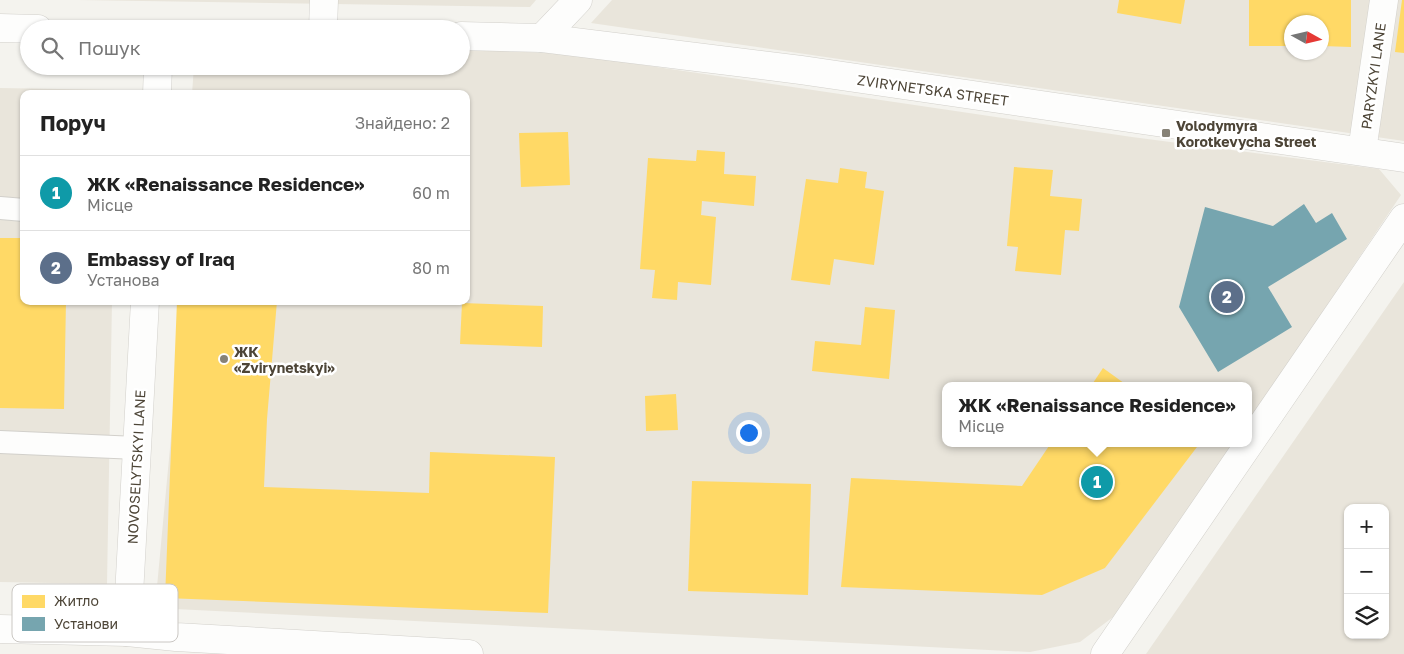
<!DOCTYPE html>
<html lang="uk">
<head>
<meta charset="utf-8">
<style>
  :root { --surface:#fff; --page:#f6f6f6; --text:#222; --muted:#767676; --line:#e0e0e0; --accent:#db2777 }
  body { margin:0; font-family:"Golos Text",sans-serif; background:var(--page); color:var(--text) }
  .controls { position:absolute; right:15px; bottom:15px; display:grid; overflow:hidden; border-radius:10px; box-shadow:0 1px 4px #0004 }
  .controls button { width:45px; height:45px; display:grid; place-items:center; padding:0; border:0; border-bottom:1px solid var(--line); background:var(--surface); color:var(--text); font:25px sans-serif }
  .compass { position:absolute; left:1284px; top:15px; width:45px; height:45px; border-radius:50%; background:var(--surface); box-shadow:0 1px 4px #0004; rotate:98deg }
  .you { position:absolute; left:748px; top:432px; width:18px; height:18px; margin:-12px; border:4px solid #fff; border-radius:50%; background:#1a73e8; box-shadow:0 0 0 8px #1a73e833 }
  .badge { display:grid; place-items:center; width:32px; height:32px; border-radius:50%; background:var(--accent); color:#fff; font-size:16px; font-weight:700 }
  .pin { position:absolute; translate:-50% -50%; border:2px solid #fff; box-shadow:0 1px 5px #0006 }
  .popup { position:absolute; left:942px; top:382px; width:310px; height:65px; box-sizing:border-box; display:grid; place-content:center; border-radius:10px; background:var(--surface); filter:drop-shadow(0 1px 4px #0005); font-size:16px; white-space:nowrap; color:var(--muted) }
  .popup b { font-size:19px; color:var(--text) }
  .popup::after { content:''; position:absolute; left:50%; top:100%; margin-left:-10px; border:10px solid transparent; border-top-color:var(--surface) }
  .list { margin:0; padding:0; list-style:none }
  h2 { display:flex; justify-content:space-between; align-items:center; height:65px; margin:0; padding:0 20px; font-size:21px }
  h2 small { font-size:16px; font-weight:400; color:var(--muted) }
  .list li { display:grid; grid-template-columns:32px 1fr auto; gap:15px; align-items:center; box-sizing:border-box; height:75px; padding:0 20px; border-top:1px solid var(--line) }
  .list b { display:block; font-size:19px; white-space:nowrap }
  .list p { margin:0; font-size:16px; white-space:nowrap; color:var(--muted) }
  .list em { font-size:16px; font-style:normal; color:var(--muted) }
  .icon { flex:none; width:28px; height:28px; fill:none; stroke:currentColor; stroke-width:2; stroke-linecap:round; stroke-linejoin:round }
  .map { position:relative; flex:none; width:1404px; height:654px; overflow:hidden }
  .search { position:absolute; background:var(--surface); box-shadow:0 1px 4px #0004; left:20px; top:20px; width:450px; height:55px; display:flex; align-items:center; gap:12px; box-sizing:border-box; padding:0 18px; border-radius:28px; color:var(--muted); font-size:19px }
  .panel { position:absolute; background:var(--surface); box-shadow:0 1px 4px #0004; left:20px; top:90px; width:450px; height:215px; border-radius:10px }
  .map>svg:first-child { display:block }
</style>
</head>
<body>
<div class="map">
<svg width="1404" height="654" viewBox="0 0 1404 654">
  <rect width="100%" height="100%" fill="#f4f3ee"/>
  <g fill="#e9e5db" fill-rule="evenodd">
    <polygon points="78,0 536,0 530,7"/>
    <path d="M612 0H1404V141L591 23ZM1292 22H1322V52H1292Z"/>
    <polygon points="461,49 568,54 1132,137 1379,169 1401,195 1248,423 1248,386 946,386 946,443 1235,443 1125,608 1080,642 1030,652 155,608 173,416 180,301 466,301 466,94 192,94 194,66 461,66"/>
    <polygon points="0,88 116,90 116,94 24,94 24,301 112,301 107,584 0,582"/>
    <path d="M1404 282V654H1146ZM1348 508H1385V635H1348Z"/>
  </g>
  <g fill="#ffd966">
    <polygon points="1119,0 1185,0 1181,24 1117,13"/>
    <polygon points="1249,0 1351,0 1351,47 1322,46 1322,22 1292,22 1292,46 1249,46"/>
    <polygon points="1402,0 1404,0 1404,53 1395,52"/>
    <polygon points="568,132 570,185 521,187 519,133"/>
    <polygon points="697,150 725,152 724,174 756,176 754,206 702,201 701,215 716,217 711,285 678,282 677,300 652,298 655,270 640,269 648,158 696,161"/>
    <polygon points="1014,167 1053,170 1050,196 1082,199 1079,231 1065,230 1061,275 1015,271 1018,247 1007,246"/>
    <polygon points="840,168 867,172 865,188 884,191 874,265 834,259 830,285 791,280 806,179 838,183"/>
    <polygon points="0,238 24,238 24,301 66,301 64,409 0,408"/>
    <polygon points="177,301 277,301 267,419 264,487 429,493 430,452 555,457 548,613 165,598"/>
    <polygon points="462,303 543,306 542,347 460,344"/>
    <polygon points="865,307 895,310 889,379 812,371 815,341 861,345"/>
    <polygon points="1103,368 1128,386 1091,386"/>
    <polygon points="676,394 678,430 646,431 645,396"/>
    <polygon points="1051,443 1200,443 1105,568 1042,595 841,587 851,478 1022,486"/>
    <polygon points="692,481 811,484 808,595 688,591"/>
  </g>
  <polygon fill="#76a5af" points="1304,204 1316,223 1332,213 1347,239 1268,287 1292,327 1218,372 1179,307 1205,207 1273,226"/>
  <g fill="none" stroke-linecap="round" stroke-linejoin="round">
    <defs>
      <g id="service">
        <polyline points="0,208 24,210"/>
        <polyline points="0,442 137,448"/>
      </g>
      <g id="minor">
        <polyline points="0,28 38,29"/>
        <polyline points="323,29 324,0"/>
        <polyline points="461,36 542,38 801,70 1404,158"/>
        <polyline points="542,38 578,0"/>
        <polyline points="157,94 158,66"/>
        <polyline points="1362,151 1384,0"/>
        <polyline points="0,629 127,632 176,637 469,654"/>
        <polyline points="127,632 145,301"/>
        <polyline points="1105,654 1404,218"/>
      </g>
    </defs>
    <use href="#service" stroke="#d2d0cb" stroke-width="24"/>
    <use href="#minor" stroke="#d2d0cb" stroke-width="29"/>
    <use href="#service" stroke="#fdfdfc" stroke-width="22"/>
    <use href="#minor" stroke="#fdfdfc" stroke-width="28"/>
  </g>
  <g fill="#878277" stroke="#fff" stroke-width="2">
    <rect x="1161" y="128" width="10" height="10" rx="2.5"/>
    <circle cx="224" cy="359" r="5"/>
  </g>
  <g text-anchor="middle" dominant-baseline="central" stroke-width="5" stroke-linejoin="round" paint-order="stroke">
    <g font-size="14" fill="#4d4537" stroke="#fff">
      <text transform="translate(1373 76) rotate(-82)">PARYZKYI LANE</text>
      <text transform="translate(933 90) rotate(8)">ZVIRYNETSKA STREET</text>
      <text transform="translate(136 467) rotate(-87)">NOVOSELYTSKYI LANE</text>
    </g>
    <g font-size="14" font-weight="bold" fill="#4d4537" stroke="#fff" text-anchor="start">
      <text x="1176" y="125">Volodymyra<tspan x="1176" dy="16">Korotkevycha Street</tspan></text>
      <text x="234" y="351">ЖК<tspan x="234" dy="16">«Zvirynetskyi»</tspan></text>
    </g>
  </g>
  <rect x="12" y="584" width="166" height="58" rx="8" fill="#fff" stroke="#cac7c3" stroke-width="1"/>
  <rect x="22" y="595" width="23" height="13" fill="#ffd966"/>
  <rect x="22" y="617" width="23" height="14" fill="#76a5af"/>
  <g font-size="14" fill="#4d4537">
    <text x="54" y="606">Житло</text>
    <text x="54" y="629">Установи</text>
  </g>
</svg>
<div class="controls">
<button>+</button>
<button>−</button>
<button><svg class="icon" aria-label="layers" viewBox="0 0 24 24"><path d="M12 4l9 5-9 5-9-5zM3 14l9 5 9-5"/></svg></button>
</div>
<svg class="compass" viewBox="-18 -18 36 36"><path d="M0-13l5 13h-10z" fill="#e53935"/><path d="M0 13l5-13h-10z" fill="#767676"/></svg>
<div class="you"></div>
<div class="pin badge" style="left:1097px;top:482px;background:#0f9aa8">1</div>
<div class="popup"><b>ЖК «Renaissance Residence»</b>Місце</div>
<div class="pin badge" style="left:1227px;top:297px;background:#5c6f8a">2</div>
<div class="search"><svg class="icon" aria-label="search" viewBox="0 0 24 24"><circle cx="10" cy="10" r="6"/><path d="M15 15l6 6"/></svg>Пошук</div>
<section class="panel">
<h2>Поруч<small>Знайдено: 2</small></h2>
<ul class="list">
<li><span class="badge" style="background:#0f9aa8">1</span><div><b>ЖК «Renaissance Residence»</b><p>Місце</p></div><em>60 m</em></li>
<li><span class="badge" style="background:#5c6f8a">2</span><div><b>Embassy of Iraq</b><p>Установа</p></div><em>80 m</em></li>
</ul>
</section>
</div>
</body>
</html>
